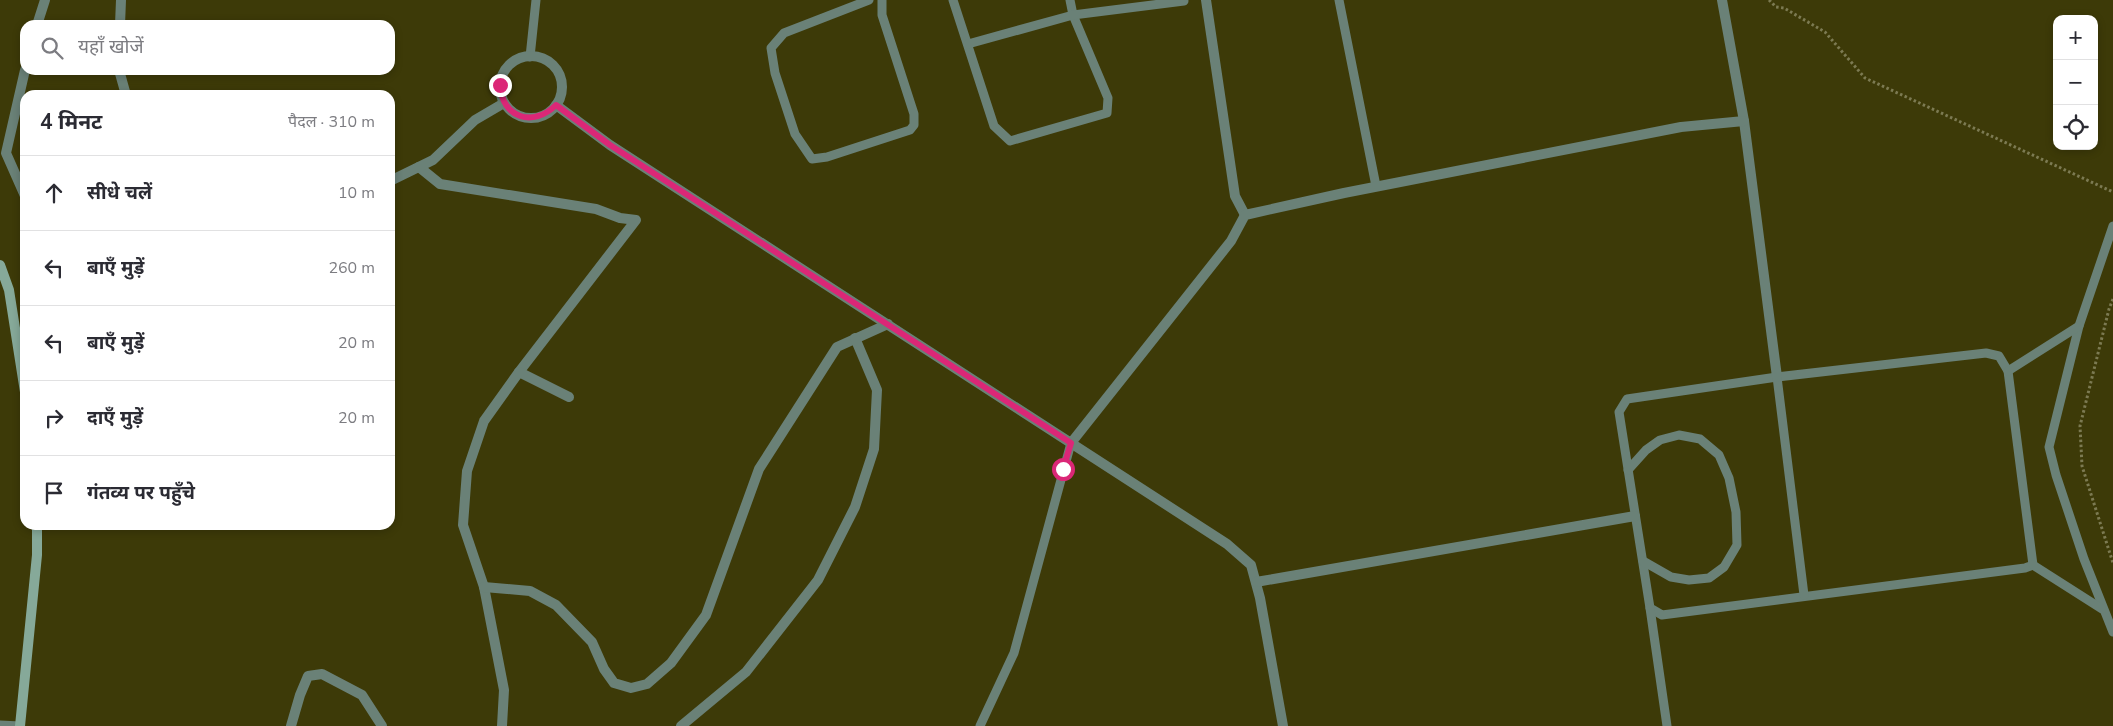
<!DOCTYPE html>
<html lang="hi">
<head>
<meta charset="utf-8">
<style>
  :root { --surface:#fff; --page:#f2f2f3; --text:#2b2b33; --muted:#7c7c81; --line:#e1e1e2 }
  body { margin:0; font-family:"Nunito Sans","Noto Sans Devanagari",sans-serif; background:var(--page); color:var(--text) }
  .controls { position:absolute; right:15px; top:15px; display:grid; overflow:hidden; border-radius:10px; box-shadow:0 2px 8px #0003 }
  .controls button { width:45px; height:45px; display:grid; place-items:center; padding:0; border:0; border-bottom:1px solid var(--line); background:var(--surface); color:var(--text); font:25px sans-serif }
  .stop { position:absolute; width:15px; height:15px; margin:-11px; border:4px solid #db2777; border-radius:50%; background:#fff }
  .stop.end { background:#db2777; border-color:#fff; box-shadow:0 1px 5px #0008 }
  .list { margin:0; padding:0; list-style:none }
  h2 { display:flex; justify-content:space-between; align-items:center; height:65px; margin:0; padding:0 20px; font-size:21px }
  h2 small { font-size:16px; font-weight:400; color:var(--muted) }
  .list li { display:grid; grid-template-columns:32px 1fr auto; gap:15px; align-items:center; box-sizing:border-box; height:75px; padding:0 20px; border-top:1px solid var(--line) }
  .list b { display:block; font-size:19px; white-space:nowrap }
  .list em { font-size:16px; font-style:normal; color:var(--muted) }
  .icon { flex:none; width:28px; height:28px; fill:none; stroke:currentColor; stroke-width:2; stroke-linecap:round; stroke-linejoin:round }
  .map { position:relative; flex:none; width:2113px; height:726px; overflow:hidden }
  .search { position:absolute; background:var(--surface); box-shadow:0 2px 8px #0003; left:20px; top:20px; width:375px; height:55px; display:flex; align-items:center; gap:12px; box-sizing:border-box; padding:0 18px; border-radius:15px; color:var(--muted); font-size:19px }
  .panel { position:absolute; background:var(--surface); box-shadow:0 2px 8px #0003; left:20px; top:90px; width:375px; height:440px; border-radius:15px }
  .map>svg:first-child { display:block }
</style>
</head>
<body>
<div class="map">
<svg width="2113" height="726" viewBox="0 0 2113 726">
  <rect width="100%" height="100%" fill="#3d3a08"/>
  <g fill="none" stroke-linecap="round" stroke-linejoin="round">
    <g stroke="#7c7a52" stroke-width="3" stroke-dasharray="2.5 2.5" stroke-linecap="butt">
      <polyline points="1769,0 1776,7 1784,8 1825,32 1865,78 2113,192"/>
      <polyline points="2113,299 2109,309 2080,426 2082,466 2113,563"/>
    </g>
    <g stroke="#6a8177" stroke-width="9">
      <polyline points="869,0 784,33 771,48 775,73 795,134 812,159 827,157 910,130 914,125 914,114 882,15 882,0"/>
      <polyline points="953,0 994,126 1010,141 1107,113 1108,98 1073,15 1070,0"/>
      <polyline points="1339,0 1376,186"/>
      <polyline points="968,44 1073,15 1184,1"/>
      <polyline points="530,57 536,0"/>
      <polyline points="2113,226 2079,326 2049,447 2056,475 2084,559 2113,632"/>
      <polygon points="1986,353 1999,356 2008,371 2033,565 2025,568 1662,615 1650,608 1619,412 1627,399 1777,377"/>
      <polyline points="2008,371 2079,326"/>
      <polyline points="1777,377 1804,595"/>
      <polyline points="1628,470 1646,450 1660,440 1679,435 1700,439 1719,455 1729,478 1736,512 1737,545 1724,567 1709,578 1689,580 1671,577 1643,561"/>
      <polyline points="2033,565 2102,609"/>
      <polyline points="1650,608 1667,726"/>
      <polyline points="0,725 20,726"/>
      <polyline points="980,726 1014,653 1071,443"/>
    </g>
    <g stroke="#6a8177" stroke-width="10">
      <polyline points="1206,0 1235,196 1245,215"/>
      <polyline points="1722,0 1744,121 1777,377"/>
      <polyline points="37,25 45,0"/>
      <polyline points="120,25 121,0"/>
      <circle cx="531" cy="87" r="31"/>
      <polyline points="25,70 6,153 25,196"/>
      <polyline points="119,70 126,95"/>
      <polyline points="556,105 610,145 1227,544 1251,565 1260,598 1283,726"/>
      <polyline points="419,167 440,184 596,209 620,218 636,220 519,372 484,421 467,471 463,525 484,587 504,690 502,726"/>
      <polyline points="390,181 433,160 475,120 504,103"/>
      <polyline points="519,372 569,397"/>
      <polyline points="1071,443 1231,241 1245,215 1344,193 1681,127 1744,121"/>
      <polyline points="1256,582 1635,516"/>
      <polyline points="484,587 530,591 556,605 592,642 604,669 614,683 631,688 647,684 671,663 706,615 759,469 837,347 888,324"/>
      <polyline points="291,726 300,695 308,676 322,674 362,695 382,726"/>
      <polyline points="681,726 746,672 818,580 855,507 874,449 877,390 855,338"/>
    </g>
    <g stroke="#86a999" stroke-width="10">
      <polyline points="0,265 9,290 25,392"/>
      <polyline points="20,726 37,555 37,525"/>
    </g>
  </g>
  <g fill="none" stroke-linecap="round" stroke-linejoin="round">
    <path stroke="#db2777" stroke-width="6" d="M500 85C502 118 533 128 556 105L610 145 1071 443 1063 469"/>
  </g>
</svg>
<div class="controls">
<button>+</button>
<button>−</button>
<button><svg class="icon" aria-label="locate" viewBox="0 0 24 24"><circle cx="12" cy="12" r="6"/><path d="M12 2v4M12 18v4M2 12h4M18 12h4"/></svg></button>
</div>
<div class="stop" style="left:1063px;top:469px"></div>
<div class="stop end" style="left:500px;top:85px"></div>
<div class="search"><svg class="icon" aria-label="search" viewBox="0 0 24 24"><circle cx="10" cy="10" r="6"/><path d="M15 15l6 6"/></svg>यहाँ खोजें</div>
<section class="panel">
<h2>4 मिनट<small>पैदल · 310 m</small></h2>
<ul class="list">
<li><svg class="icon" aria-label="ahead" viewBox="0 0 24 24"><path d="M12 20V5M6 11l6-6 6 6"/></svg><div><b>सीधे चलें</b></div><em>10 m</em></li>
<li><svg class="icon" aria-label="left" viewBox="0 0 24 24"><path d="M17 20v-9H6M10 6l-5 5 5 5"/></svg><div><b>बाएँ मुड़ें</b></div><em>260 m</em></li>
<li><svg class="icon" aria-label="left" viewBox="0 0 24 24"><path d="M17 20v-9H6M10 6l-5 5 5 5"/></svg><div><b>बाएँ मुड़ें</b></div><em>20 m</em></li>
<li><svg class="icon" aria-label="right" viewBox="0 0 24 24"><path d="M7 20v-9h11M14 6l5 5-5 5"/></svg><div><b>दाएँ मुड़ें</b></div><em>20 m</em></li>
<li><svg class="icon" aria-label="arrive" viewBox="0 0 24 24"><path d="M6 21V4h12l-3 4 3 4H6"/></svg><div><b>गंतव्य पर पहुँचे</b></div></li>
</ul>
</section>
</div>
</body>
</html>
